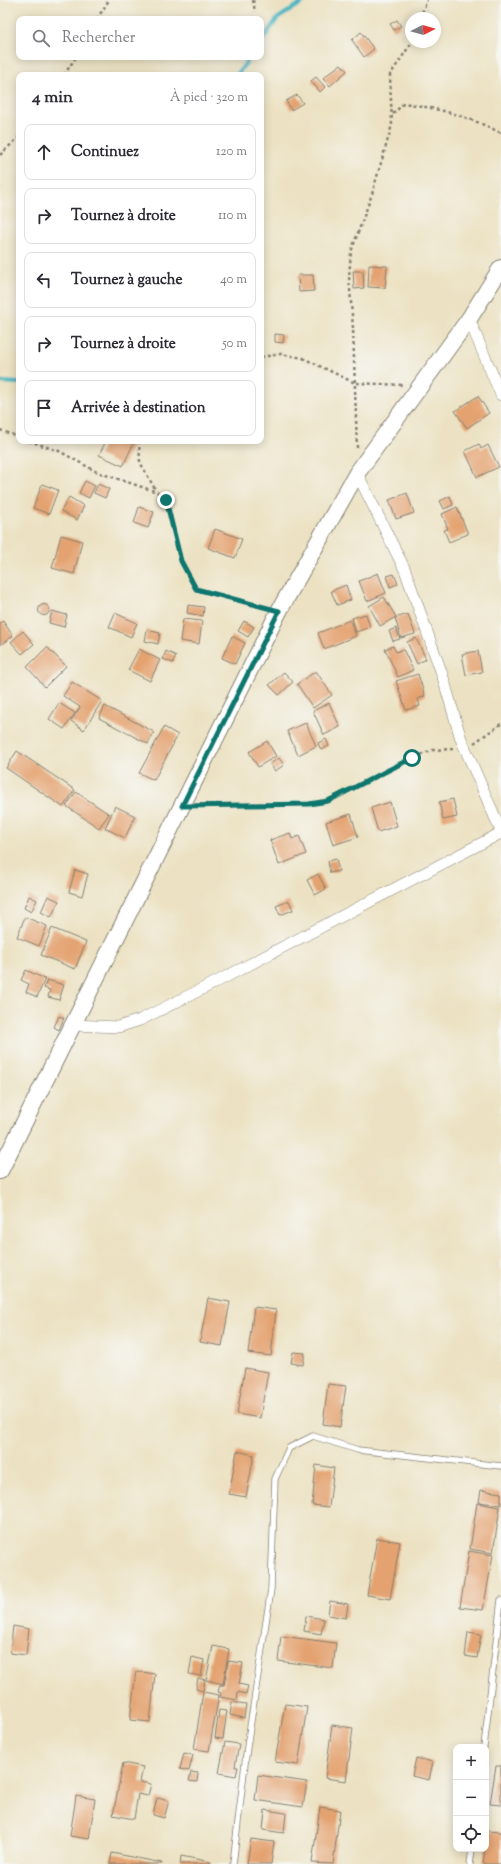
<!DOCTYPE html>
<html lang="fr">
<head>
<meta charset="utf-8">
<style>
  :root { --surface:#fff; --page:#f2f2f3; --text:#2b2b33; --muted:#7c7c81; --line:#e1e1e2 }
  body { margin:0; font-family:"Sorts Mill Goudy",serif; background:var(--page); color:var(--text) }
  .controls { position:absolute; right:12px; bottom:12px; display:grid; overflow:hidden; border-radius:8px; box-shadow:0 2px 10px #0003 }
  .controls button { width:36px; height:36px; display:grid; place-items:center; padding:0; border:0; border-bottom:1px solid var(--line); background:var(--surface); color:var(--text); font:20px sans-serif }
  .compass { position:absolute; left:405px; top:12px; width:36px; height:36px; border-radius:50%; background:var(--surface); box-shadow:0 2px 10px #0003; rotate:84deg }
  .stop { position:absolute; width:12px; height:12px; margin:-9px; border:3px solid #0f766e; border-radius:50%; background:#fff }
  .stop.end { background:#0f766e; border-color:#fff; box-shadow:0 1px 4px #0008 }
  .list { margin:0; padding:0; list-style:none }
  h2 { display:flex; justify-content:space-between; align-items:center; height:52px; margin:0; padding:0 16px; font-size:17px }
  h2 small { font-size:13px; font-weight:400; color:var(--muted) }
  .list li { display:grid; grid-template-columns:26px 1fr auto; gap:12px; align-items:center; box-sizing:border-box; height:56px; margin:0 8px 8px; padding:0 8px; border:1px solid var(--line); border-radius:8px }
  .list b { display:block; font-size:15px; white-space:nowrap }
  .list em { font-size:13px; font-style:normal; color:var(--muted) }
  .icon { flex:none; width:22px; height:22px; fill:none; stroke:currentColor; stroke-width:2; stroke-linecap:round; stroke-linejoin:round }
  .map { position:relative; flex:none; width:501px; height:1864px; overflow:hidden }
  .search { position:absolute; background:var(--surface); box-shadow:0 2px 10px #0003; left:16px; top:16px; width:248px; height:44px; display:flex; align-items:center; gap:10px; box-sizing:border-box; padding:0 14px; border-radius:8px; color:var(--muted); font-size:15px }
  .panel { position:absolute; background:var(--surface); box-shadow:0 2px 10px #0003; left:16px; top:72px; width:248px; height:372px; border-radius:8px }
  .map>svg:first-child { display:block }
</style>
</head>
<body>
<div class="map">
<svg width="501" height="1864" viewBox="0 0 501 1864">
  <rect width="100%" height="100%" fill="#f6f6f2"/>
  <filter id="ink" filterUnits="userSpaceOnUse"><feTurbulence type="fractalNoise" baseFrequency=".025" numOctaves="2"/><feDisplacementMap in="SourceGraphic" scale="8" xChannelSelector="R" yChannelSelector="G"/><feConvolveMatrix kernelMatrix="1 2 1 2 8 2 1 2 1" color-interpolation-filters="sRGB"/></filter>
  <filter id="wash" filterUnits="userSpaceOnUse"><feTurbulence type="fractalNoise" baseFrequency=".012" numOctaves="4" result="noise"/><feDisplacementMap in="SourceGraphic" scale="16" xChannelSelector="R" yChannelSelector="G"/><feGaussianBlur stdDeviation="0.9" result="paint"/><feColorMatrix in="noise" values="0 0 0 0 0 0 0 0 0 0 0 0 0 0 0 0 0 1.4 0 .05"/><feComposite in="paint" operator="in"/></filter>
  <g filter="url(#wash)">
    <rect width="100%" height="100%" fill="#ece2c3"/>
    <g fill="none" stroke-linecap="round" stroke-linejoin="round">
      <g stroke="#48b6c3" stroke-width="4">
        <polyline points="261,42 277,19 306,0"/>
        <polyline points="237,75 250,57"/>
        <polyline points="0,382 19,383"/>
      </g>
    </g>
    <g id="blocks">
      <g fill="#e4a270">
        <polygon points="397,20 401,26 394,30 390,24"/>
        <polygon points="361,32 374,49 364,57 352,40"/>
        <polygon points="341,64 347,71 330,86 323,78"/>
        <polygon points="316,77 325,87 320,92 311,81"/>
        <polygon points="297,95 303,103 291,110 286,101"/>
        <polygon points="369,265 387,266 385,288 368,287"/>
        <polygon points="353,271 363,271 364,288 354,289"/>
        <polygon points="298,275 313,275 314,291 299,292"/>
        <polygon points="275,334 284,335 283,343 275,342"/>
        <polygon points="478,396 489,413 467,428 455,411"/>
        <polygon points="106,441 134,442 123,466 99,455"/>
        <polygon points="479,444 481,449 488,445 499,467 477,477 465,451"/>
        <polygon points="85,481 95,486 89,498 79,493"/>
        <polygon points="42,484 58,490 49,514 33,508"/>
        <polygon points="98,484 109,489 105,498 94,493"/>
        <polygon points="407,493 414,513 396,519 389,500"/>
        <polygon points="450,496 453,505 444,509 440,501"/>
        <polygon points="69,497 84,506 77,520 61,511"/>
        <polygon points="139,507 154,512 148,528 134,523"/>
        <polygon points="457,507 468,534 449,542 444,530 448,529 442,514"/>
        <polygon points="215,529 242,539 235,558 208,548"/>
        <polygon points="61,535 82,541 74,574 52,568"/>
        <polygon points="378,573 386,593 367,601 359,581"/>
        <polygon points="394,574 398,584 390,587 387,576"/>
        <polygon points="346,585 351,600 337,605 331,591"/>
        <polygon points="384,597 396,617 380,626 369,606"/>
        <circle cx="44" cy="610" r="5.5"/>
        <polygon points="188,605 204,607 203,616 187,613"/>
        <polygon points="52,611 67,615 64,627 49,623"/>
        <polygon points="115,613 137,623 131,637 109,627"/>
        <polygon points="366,614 370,627 356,632 352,618"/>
        <polygon points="408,614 415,634 401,638 395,618"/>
        <polygon points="183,619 202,621 199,644 180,641"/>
        <polygon points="350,620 356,636 324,649 318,633"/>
        <polygon points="3,621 13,636 0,645 0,623"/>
        <polygon points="244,621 254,627 248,637 238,631"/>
        <polygon points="396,628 400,639 393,641 389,631"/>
        <polygon points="147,630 160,633 158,644 145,641"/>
        <polygon points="23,631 34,644 22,654 11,642"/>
        <polygon points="232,636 245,643 235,664 222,658"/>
        <polygon points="416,638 426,659 417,664 407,642"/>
        <polygon points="393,646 396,652 403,649 413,670 398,677 385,649"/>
        <polygon points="47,647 66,666 45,687 27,667"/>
        <polygon points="139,649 160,660 150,681 128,670"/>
        <polygon points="166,651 176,656 173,663 163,659"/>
        <polygon points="478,651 482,672 466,675 462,654"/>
        <polygon points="316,671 332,695 313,708 297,684"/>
        <polygon points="284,672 293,682 279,695 269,685"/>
        <polygon points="418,674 425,696 418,699 420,706 406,710 396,681"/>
        <polygon points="72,682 102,701 84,730 71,721 80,707 63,696"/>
        <polygon points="59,703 75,713 64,729 49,719"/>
        <polygon points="329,703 340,727 324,735 313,711"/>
        <polygon points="105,706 154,732 148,744 99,718"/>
        <polygon points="306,723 316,746 298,755 287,731"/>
        <polygon points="164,727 178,735 154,780 139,773"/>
        <polygon points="326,739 329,746 321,750 318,743"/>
        <polygon points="267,741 276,756 258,767 249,752"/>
        <polygon points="17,751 75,790 63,807 6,768"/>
        <polygon points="279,758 284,765 275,771 270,764"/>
        <polygon points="76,792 109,814 99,828 66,806"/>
        <polygon points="453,799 457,817 443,820 439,802"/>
        <polygon points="390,802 397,826 378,832 371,808"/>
        <polygon points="115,806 135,816 125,838 105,828"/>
        <polygon points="351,814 358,837 333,845 326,822"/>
        <polygon points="290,833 292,839 299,836 306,854 279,865 270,840"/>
        <polygon points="336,859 339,871 330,873 328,861"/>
        <polygon points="75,870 88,874 82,896 69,892"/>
        <polygon points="318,874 326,889 315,895 307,880"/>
        <polygon points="29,896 37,900 31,912 24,908"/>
        <polygon points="48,896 59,901 51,917 41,912"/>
        <polygon points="289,901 293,910 280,915 276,906"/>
        <polygon points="25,917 47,926 39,946 17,937"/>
        <polygon points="52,928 86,942 75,969 41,955"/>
        <polygon points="26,970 45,979 37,997 26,992 29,984 21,980"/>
        <polygon points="47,980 64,985 59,1000 48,997 50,990 44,988"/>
        <polygon points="59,1016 64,1018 59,1030 54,1027"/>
        <polygon points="208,1298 230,1302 222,1346 200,1342"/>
        <polygon points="254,1307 276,1310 271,1356 248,1353"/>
        <polygon points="293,1352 305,1353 303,1365 291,1363"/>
        <polygon points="245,1368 268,1372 260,1418 237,1414"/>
        <polygon points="328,1384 346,1386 340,1427 323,1424"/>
        <polygon points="237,1451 254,1455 246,1497 229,1494"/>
        <polygon points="316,1465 334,1468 329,1507 312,1505"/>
        <polygon points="481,1490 501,1493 501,1505 479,1502"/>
        <polygon points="477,1503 500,1507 493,1553 470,1549"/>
        <polygon points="377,1538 400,1542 390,1599 367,1595"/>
        <polygon points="469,1551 493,1555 483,1610 460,1607"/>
        <polygon points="330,1601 348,1604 346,1618 328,1615"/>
        <polygon points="306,1616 324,1619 321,1634 304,1631"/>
        <polygon points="13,1626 29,1629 26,1655 10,1653"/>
        <polygon points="468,1632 481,1634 477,1658 465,1656"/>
        <polygon points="281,1636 336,1643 333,1668 278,1661"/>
        <polygon points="213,1646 229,1649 223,1684 206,1680"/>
        <polygon points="192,1657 204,1660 201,1676 189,1674"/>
        <polygon points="228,1661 243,1663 239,1684 248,1686 246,1694 238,1692 237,1700 220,1697 221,1693 218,1692 220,1685 224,1685"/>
        <polygon points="136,1671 155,1674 150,1722 130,1720"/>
        <polygon points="198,1678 205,1680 203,1691 196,1689"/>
        <polygon points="203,1692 219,1695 209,1751 194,1749"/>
        <polygon points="232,1702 246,1704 244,1718 230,1715"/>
        <polygon points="285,1704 307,1707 298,1765 275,1762"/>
        <polygon points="219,1710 227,1711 223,1739 215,1738"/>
        <polygon points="332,1725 353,1728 346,1781 325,1778"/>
        <polygon points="225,1742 239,1744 235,1767 238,1767 236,1776 219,1773"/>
        <polygon points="184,1753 193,1755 189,1771 180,1769"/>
        <polygon points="416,1758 433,1762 429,1780 412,1776"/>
        <polygon points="123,1763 143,1767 140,1782 151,1784 148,1796 138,1794 134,1819 113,1815"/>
        <polygon points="496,1766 501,1766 501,1805 490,1804"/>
        <polygon points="191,1772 198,1773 197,1782 189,1781"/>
        <polygon points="258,1775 307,1782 303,1807 255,1800"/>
        <polygon points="76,1796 95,1799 89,1839 70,1836"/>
        <polygon points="157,1798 169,1801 164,1818 153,1815"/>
        <polygon points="320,1807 340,1810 333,1864 312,1863"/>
        <polygon points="265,1810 286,1813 284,1833 263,1830"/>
        <polygon points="487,1831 501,1832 501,1864 483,1864"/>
        <polygon points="251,1839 274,1842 271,1864 247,1864"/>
        <polygon points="112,1853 162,1863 162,1864 110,1864"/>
        <polygon points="181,1856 211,1862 211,1864 180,1864"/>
      </g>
    </g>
  </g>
  <g filter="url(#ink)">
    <use href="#blocks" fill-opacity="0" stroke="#847f70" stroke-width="1"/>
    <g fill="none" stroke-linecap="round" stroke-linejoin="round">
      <defs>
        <g id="lane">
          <polyline points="484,1747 501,1600"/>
          <polyline points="233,1864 247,1747 271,1589 275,1479 289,1448 313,1436 358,1450 501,1466"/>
          <polyline points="470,1864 472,1849"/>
        </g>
        <g id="street">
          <polyline points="469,319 501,395"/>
          <polyline points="357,473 405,570 442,674 461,739 501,831"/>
          <polyline points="73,1025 118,1027 140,1020 216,982 501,833"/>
        </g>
        <polyline id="secondary" points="0,1171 279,611 357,473 469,319 501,268"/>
      </defs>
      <use href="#lane" stroke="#847f70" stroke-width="7"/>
      <use href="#street" stroke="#847f70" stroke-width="12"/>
      <use href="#secondary" stroke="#847f70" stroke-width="18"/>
      <g stroke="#847f70" stroke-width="2.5" stroke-dasharray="3 3" stroke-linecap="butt">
        <polyline points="253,0 255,12"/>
        <polyline points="420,18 427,0"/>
        <polyline points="97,19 109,0"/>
        <polyline points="64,75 76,57"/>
        <path d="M393 114 404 103C440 109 468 116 501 133"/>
        <polyline points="0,155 19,137"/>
        <polyline points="261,357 281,354 303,358 355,383 404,385"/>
        <polyline points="0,430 19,437"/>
        <polyline points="29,441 59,451 97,472 157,492 166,500 181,561 196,589 266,608"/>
        <polyline points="139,441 140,462 156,491"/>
        <polyline points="357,448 353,328 349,277 351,252 372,194 392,125 390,75 412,42"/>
        <polyline points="474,743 501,724"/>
        <polyline points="198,805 309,804 327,801 412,758 433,750 453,749"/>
      </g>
      <use href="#lane" stroke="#fff" stroke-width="5.5"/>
      <use href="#street" stroke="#fff" stroke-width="11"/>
      <use href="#secondary" stroke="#fff" stroke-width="16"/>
    </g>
  </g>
  <g fill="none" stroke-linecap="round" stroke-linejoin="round" filter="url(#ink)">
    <polyline stroke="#0f766e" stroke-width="5" points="166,500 181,561 196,589 279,611 182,806 309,804 328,801 412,758"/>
  </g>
</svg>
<div class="controls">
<button>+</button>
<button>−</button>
<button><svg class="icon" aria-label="locate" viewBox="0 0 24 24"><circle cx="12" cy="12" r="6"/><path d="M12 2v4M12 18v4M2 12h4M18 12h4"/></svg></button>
</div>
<svg class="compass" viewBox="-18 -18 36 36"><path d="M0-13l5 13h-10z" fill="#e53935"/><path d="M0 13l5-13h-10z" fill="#7c7c81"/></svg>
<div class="stop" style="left:412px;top:758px"></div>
<div class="stop end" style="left:166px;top:500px"></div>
<div class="search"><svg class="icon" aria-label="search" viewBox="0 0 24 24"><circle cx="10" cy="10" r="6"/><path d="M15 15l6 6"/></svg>Rechercher</div>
<section class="panel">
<h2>4 min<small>À pied · 320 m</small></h2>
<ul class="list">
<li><svg class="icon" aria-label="ahead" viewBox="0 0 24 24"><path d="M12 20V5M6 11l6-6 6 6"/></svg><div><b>Continuez</b></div><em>120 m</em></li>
<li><svg class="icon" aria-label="right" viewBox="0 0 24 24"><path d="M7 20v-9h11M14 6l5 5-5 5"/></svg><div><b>Tournez à droite</b></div><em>110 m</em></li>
<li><svg class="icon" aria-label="left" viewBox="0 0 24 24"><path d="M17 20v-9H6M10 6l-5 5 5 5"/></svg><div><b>Tournez à gauche</b></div><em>40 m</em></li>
<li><svg class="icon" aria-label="right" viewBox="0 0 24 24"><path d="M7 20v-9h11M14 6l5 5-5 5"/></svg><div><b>Tournez à droite</b></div><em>50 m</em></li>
<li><svg class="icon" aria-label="arrive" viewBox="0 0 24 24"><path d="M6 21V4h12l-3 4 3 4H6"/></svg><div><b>Arrivée à destination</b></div></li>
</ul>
</section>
</div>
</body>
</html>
